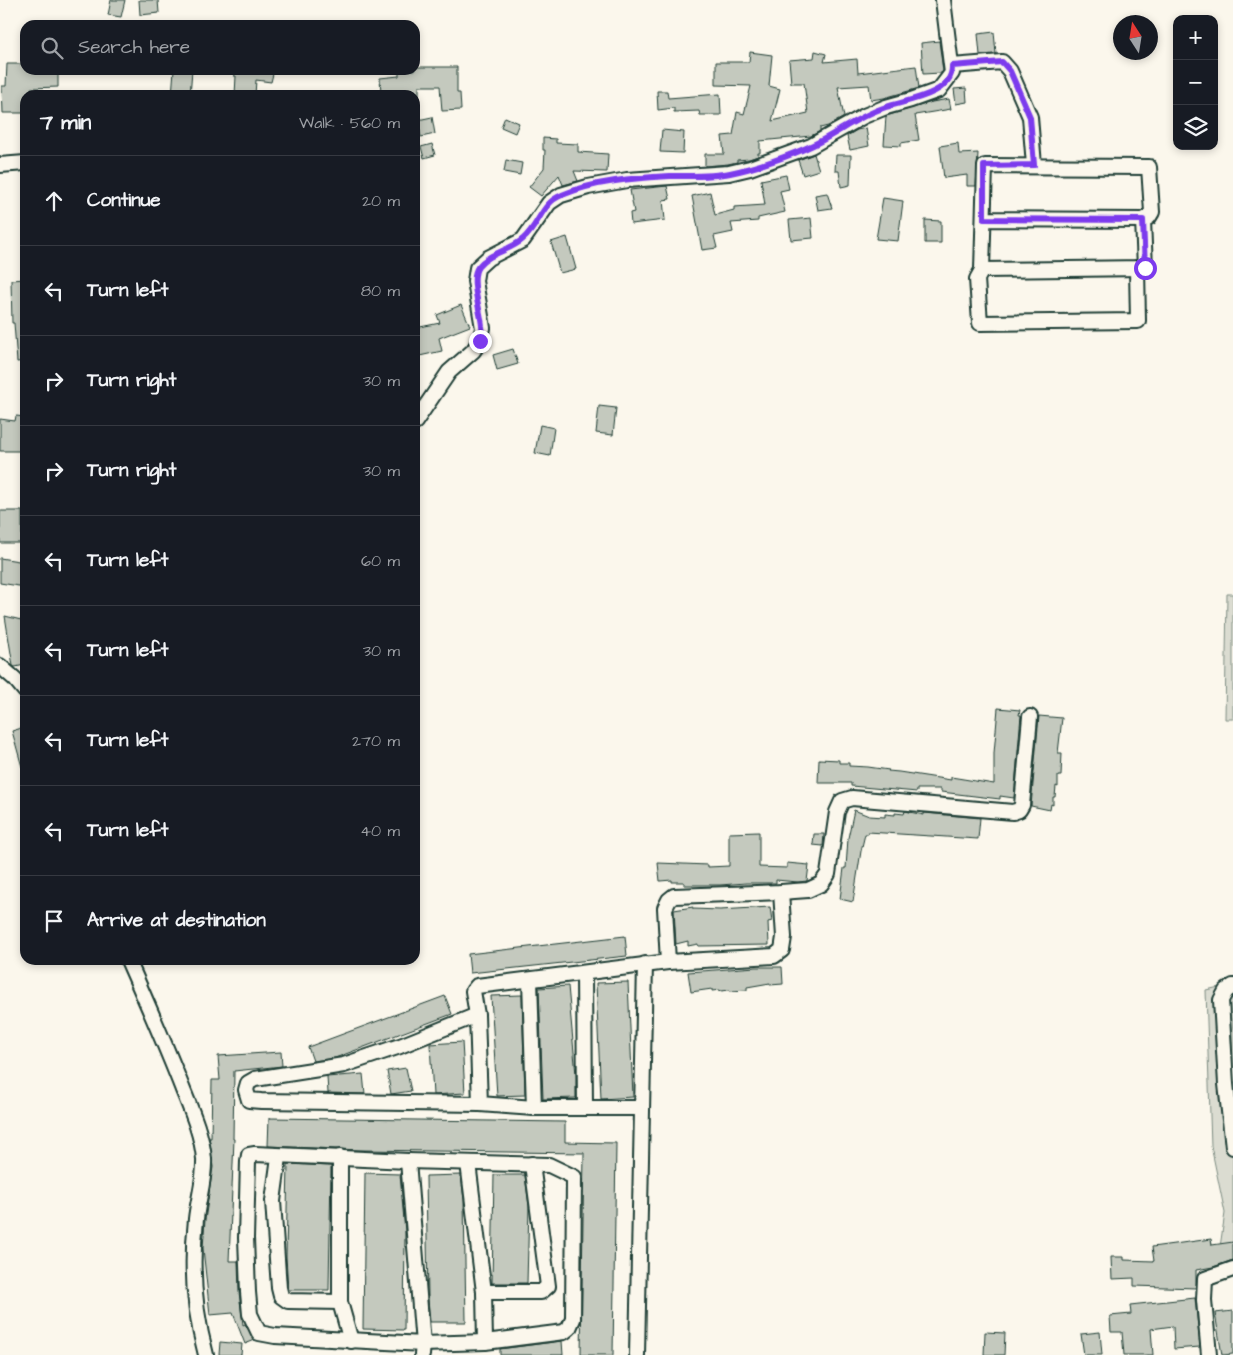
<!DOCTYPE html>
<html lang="en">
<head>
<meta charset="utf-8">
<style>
  :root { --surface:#171b24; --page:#242831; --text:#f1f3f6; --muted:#9ea1a6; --line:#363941 }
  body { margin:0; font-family:"Architects Daughter",sans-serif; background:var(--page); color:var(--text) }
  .controls { position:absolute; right:15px; top:15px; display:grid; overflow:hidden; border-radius:10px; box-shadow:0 2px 8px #0003 }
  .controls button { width:45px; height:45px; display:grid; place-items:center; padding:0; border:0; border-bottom:1px solid var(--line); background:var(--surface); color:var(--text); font:25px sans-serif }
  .compass { position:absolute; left:1113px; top:15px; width:45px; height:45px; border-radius:50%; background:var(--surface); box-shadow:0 2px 8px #0003; rotate:348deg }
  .stop { position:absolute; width:15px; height:15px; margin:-11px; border:4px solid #7c3aed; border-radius:50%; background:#fff }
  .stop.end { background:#7c3aed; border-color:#fff; box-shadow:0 1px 5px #0008 }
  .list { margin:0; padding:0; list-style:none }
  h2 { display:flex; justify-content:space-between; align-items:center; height:65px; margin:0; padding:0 20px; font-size:21px }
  h2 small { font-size:16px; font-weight:400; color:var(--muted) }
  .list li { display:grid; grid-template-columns:32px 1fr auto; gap:15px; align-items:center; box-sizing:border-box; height:90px; padding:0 20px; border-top:1px solid var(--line) }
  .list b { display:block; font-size:19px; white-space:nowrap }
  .list em { font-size:16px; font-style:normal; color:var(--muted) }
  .icon { flex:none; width:28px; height:28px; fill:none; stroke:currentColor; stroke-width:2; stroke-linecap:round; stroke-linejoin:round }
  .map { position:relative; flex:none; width:1233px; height:1355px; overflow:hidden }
  .search { position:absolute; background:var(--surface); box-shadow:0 2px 8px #0003; left:20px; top:20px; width:400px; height:55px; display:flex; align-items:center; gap:12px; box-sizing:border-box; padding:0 18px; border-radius:15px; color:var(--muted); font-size:19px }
  .panel { position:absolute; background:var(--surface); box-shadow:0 2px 8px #0003; left:20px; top:90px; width:400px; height:875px; border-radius:15px }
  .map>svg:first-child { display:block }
</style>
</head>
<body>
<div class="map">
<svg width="1233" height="1355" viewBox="0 0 1233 1355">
  <rect width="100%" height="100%" fill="#fbf7ec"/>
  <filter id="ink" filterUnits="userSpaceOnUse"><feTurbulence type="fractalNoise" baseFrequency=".02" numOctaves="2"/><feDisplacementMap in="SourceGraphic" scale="10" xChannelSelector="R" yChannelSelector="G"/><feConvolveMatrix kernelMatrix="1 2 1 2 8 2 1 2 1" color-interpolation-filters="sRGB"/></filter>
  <g filter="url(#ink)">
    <g fill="#dbdcd1" stroke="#7d8c82">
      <polygon points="1227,594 1233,594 1233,719 1225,719"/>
      <polygon points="1233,984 1233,1244 1220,1247 1225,1213 1211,1146 1206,990"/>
    </g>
    <g fill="#c4c9be" stroke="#1f3d34">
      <polygon points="111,0 125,0 121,17 108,15"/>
      <polygon points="139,0 158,0 159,13 140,15"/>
      <polygon points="994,32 996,54 980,55 978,34"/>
      <polygon points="939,41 943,71 941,73 923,74 921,43"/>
      <polygon points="815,51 826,54 824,62 857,59 858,73 916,66 919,88 884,98 871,100 869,85 838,87 844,117 828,126 820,128 820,131 811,136 760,141 760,153 758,153 758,156 749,159 737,160 737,162 728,164 705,166 705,154 724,154 722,136 733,135 737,112 744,114 751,86 716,85 716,62 749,62 750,52 772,55 769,86 780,89 772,121 808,113 804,83 791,83 789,60 814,58"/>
      <polygon points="7,64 25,64 25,70 58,70 58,87 31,88 31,95 25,95 25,113 3,113 2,86 6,86"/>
      <polygon points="415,67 457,67 457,93 460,93 461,110 442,111 440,86 419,86 419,95 401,95 401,91 381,93 380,78 399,76 399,70 415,70"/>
      <polygon points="174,70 192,70 190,95 172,95"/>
      <polygon points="234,70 274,70 271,82 256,80 255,95 235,95 236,76 234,76"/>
      <polygon points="966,88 967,102 956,104 954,89"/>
      <polygon points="657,91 667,91 668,98 720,94 721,115 700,115 699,111 674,112 674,108 658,110"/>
      <polygon points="949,99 951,109 915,115 919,140 901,143 901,146 884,145 886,116 932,102"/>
      <polygon points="432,117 435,134 421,137 418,120"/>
      <polygon points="505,117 519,123 515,133 501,127"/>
      <polygon points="866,128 869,146 850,150 847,136 857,130"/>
      <polygon points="662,130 684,132 683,153 660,152"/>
      <polygon points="543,138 556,139 556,143 578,144 578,152 608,154 607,172 574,171 578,181 563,185 559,175 541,196 529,187 544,168 545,150 543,150"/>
      <polygon points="958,143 959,154 978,153 976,186 967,186 967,175 944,178 940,146"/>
      <polygon points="432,144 435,155 424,158 421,147"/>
      <polygon points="814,154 819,170 803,175 798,160"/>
      <polygon points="836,155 851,155 850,185 841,187 839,171 835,171"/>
      <polygon points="506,160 522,163 520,175 504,172"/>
      <polygon points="786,175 789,189 780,191 785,212 758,218 758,221 731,223 733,232 714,236 717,248 702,250 692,196 710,192 715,215 734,210 734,207 765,205 761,180"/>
      <polygon points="667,186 670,199 663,200 665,220 631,224 630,213 634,212 630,190"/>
      <polygon points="827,193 832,208 818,210 815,195"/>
      <polygon points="883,198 903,201 898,241 876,239"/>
      <polygon points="811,218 813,238 791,240 789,220"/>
      <polygon points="925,220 941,221 941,243 925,243"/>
      <polygon points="567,237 576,269 560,273 551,242"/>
      <polygon points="25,279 25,361 17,362 14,323 12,323 11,280"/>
      <polygon points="461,305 470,326 439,338 442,351 415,357 415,328 440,323 437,315"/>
      <polygon points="513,349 518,364 497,370 493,355"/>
      <polygon points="599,406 616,408 613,435 596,433"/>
      <polygon points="16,416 25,417 25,451 0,451 0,419 15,421"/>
      <polygon points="540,425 554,428 550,456 535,453"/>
      <rect x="0" y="511" width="22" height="32"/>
      <polygon points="0,558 25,562 25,587 0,583"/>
      <polygon points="5,616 25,621 25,665 15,667 13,666"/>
      <polygon points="998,708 1020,710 1019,715 1021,715 1014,798 1000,796 1000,799 941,792 941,789 917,789 917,792 851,786 851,783 818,783 819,759 839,760 839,763 849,763 849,766 868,767 889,770 888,771 899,772 951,780 951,777 994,784 994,753"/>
      <polygon points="1039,716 1062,718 1058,753 1062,753 1061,776 1058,776 1058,787 1056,786 1055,797 1053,797 1053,805 1051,804 1050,810 1031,806"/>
      <polygon points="25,727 25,766 22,767 12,731"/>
      <polygon points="854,810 869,816 885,817 885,814 895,815 895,813 904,814 905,811 924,815 924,813 980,818 978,839 868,832 868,834 865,834 861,851 853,902 840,899 844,868 846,868 848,838"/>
      <polygon points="759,832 759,867 787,868 787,863 809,865 807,881 798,882 776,880 776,883 746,883 720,885 684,885 684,882 672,882 672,880 660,881 658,863 708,865 708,867 729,866 729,833"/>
      <polygon points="814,834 824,834 823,846 813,845"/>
      <polygon points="693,907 693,909 720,910 770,907 772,921 768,922 769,945 698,946 698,944 688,946 688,941 676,944 674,910"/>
      <polygon points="625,936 627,956 470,973 468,954"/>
      <polygon points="756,967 782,967 783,984 770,985 770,983 747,987 747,990 730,991 730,990 721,991 720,990 712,991 712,989 691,992 688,972"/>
      <polygon points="628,982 633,1097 601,1099 596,983"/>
      <polygon points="568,986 576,1075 576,1098 543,1099 539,988"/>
      <polygon points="522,995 525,1095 497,1096 491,996"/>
      <polygon points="445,996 452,1014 335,1058 313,1061 308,1047"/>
      <polygon points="462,1042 465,1093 433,1095 430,1044"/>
      <polygon points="281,1052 282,1066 234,1071 233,1139 234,1139 229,1261 238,1261 239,1292 243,1325 245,1324 255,1340 245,1344 233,1313 210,1315 203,1248 205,1220 213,1167 209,1138 211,1138 212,1080 220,1080 218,1056"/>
      <polygon points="406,1068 411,1091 391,1094 387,1071"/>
      <polygon points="363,1074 365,1094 328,1093 327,1077"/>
      <polygon points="269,1118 565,1122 565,1142 616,1143 613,1355 581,1355 584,1153 361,1150 268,1146"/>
      <polygon points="288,1164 331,1166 329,1290 288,1290 286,1256"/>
      <polygon points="365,1173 400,1174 405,1232 404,1330 363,1329"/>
      <polygon points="461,1175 464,1200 466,1322 430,1322 428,1299 426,1176"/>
      <polygon points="494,1175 525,1175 529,1206 527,1283 492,1283"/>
      <polygon points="1211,1239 1212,1245 1233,1242 1233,1260 1213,1267 1196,1270 1196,1288 1134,1286 1134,1278 1112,1279 1111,1257 1124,1257 1124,1260 1154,1261 1152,1247"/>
      <polygon points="1195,1298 1200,1347 1174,1349 1173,1326 1151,1329 1153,1355 1124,1355 1122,1332 1111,1332 1110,1316 1131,1314 1130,1305"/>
      <polygon points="1233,1311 1233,1354 1222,1355 1215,1313"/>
      <polygon points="985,1332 1005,1333 1004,1355 984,1355"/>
      <polygon points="1100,1332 1102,1355 1084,1355 1081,1334"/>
      <polygon points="562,1341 563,1355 500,1355 500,1349"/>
      <polygon points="220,1342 242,1344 241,1355 219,1355"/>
    </g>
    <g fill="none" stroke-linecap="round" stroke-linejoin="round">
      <defs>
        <g id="street">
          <polyline points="952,66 1002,62 1010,71 1030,117 1034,165"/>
          <polyline points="0,165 25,163"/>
          <polyline points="984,219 1143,220 1149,217 1152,212 1149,167 985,166 982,270 977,279 980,323 1138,321 1137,268"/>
          <polyline points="982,270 1145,268 1143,220"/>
          <polyline points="415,422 449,372 473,351 480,341 483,328 475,281 477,268 488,258 523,240 549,203 561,195 588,187 627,180 729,173 750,168 811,146 864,116 886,107 911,100 939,90 952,73 943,0"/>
          <polyline points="0,666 15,679 25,691"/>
          <path d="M128 960C147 1003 166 1046 183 1090 192 1112 202 1135 204 1159 205 1179 198 1199 196 1219 191 1264 194 1311 206 1355"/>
          <polyline points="668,962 665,908 669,900 674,896 781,892 808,890 821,884 828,874 837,812 842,801 852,798 1013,812 1019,810 1022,805 1030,717"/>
          <polyline points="584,973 585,1108"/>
          <polyline points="530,980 534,1108"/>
          <polyline points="1233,986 1226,991 1221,1000 1226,1084 1233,1147"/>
          <polyline points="477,1015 400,1046 344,1065 255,1079 248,1083 246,1090 249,1100 261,1101 480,1104 534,1108 642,1108"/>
          <polyline points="480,1104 477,1015 473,991 477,986 668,962 774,956 782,950 784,937 781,892"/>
          <polygon points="255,1154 408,1161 549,1165 574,1177 573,1319 569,1328 564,1332 485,1342 423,1344 275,1336 259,1333 250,1314 248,1292 246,1238 248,1161 249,1155"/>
          <polyline points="279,1157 273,1201 279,1288 281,1296 288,1301 340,1302"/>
          <polyline points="340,1157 340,1302 351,1341"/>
          <polyline points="408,1161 423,1344 422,1355"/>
          <polyline points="468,1163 484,1292 485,1342"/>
          <polyline points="484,1292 541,1292 548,1286 532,1164"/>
          <polyline points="637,1355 645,964"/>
          <polyline points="1209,1355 1204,1300 1205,1279 1233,1269"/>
        </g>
      </defs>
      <use href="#street" stroke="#1f3d34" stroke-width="18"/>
      <use href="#street" stroke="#fbf7ec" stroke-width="14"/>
    </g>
  </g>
  <g fill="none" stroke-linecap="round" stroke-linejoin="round" filter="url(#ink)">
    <path stroke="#7c3aed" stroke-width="6" d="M480 341C481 336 483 331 482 326 481 311 469 279 478 267 490 252 510 251 523 239 539 226 541 203 562 195 595 181 635 178 670 176 690 176 711 177 730 173 755 168 790 156 813 145 838 133 860 115 886 107 907 100 953 95 952 66L1002 62 1010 71 1030 117 1034 165 984 166V219L1143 220 1145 268"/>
  </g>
</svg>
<div class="controls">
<button>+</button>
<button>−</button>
<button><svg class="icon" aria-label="layers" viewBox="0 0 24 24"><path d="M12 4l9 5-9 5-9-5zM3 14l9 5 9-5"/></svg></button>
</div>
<svg class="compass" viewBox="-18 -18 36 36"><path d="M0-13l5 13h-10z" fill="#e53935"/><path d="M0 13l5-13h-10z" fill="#9ea1a6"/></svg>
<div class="stop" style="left:1145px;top:268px"></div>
<div class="stop end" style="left:480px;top:341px"></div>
<div class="search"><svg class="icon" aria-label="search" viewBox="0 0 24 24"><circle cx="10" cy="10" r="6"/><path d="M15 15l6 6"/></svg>Search here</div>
<section class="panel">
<h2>7 min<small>Walk · 560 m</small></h2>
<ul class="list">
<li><svg class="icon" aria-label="ahead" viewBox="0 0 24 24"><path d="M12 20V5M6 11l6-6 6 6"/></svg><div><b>Continue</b></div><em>20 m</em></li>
<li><svg class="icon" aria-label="left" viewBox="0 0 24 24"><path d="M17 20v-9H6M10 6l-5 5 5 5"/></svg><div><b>Turn left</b></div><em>80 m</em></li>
<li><svg class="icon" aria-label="right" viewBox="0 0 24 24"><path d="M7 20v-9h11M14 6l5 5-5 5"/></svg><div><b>Turn right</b></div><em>30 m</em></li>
<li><svg class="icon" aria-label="right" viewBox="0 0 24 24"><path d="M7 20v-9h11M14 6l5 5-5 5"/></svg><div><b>Turn right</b></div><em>30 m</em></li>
<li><svg class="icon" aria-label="left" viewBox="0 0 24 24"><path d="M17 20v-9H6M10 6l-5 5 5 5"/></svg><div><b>Turn left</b></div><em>60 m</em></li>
<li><svg class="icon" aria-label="left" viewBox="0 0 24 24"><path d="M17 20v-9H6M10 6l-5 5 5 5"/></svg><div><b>Turn left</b></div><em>30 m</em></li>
<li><svg class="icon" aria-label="left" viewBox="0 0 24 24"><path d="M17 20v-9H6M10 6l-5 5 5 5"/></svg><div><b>Turn left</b></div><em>270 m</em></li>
<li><svg class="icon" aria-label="left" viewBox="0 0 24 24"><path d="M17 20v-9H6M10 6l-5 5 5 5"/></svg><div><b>Turn left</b></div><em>40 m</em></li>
<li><svg class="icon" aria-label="arrive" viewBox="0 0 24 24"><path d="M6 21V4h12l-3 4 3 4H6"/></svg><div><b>Arrive at destination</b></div></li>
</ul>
</section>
</div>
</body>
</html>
